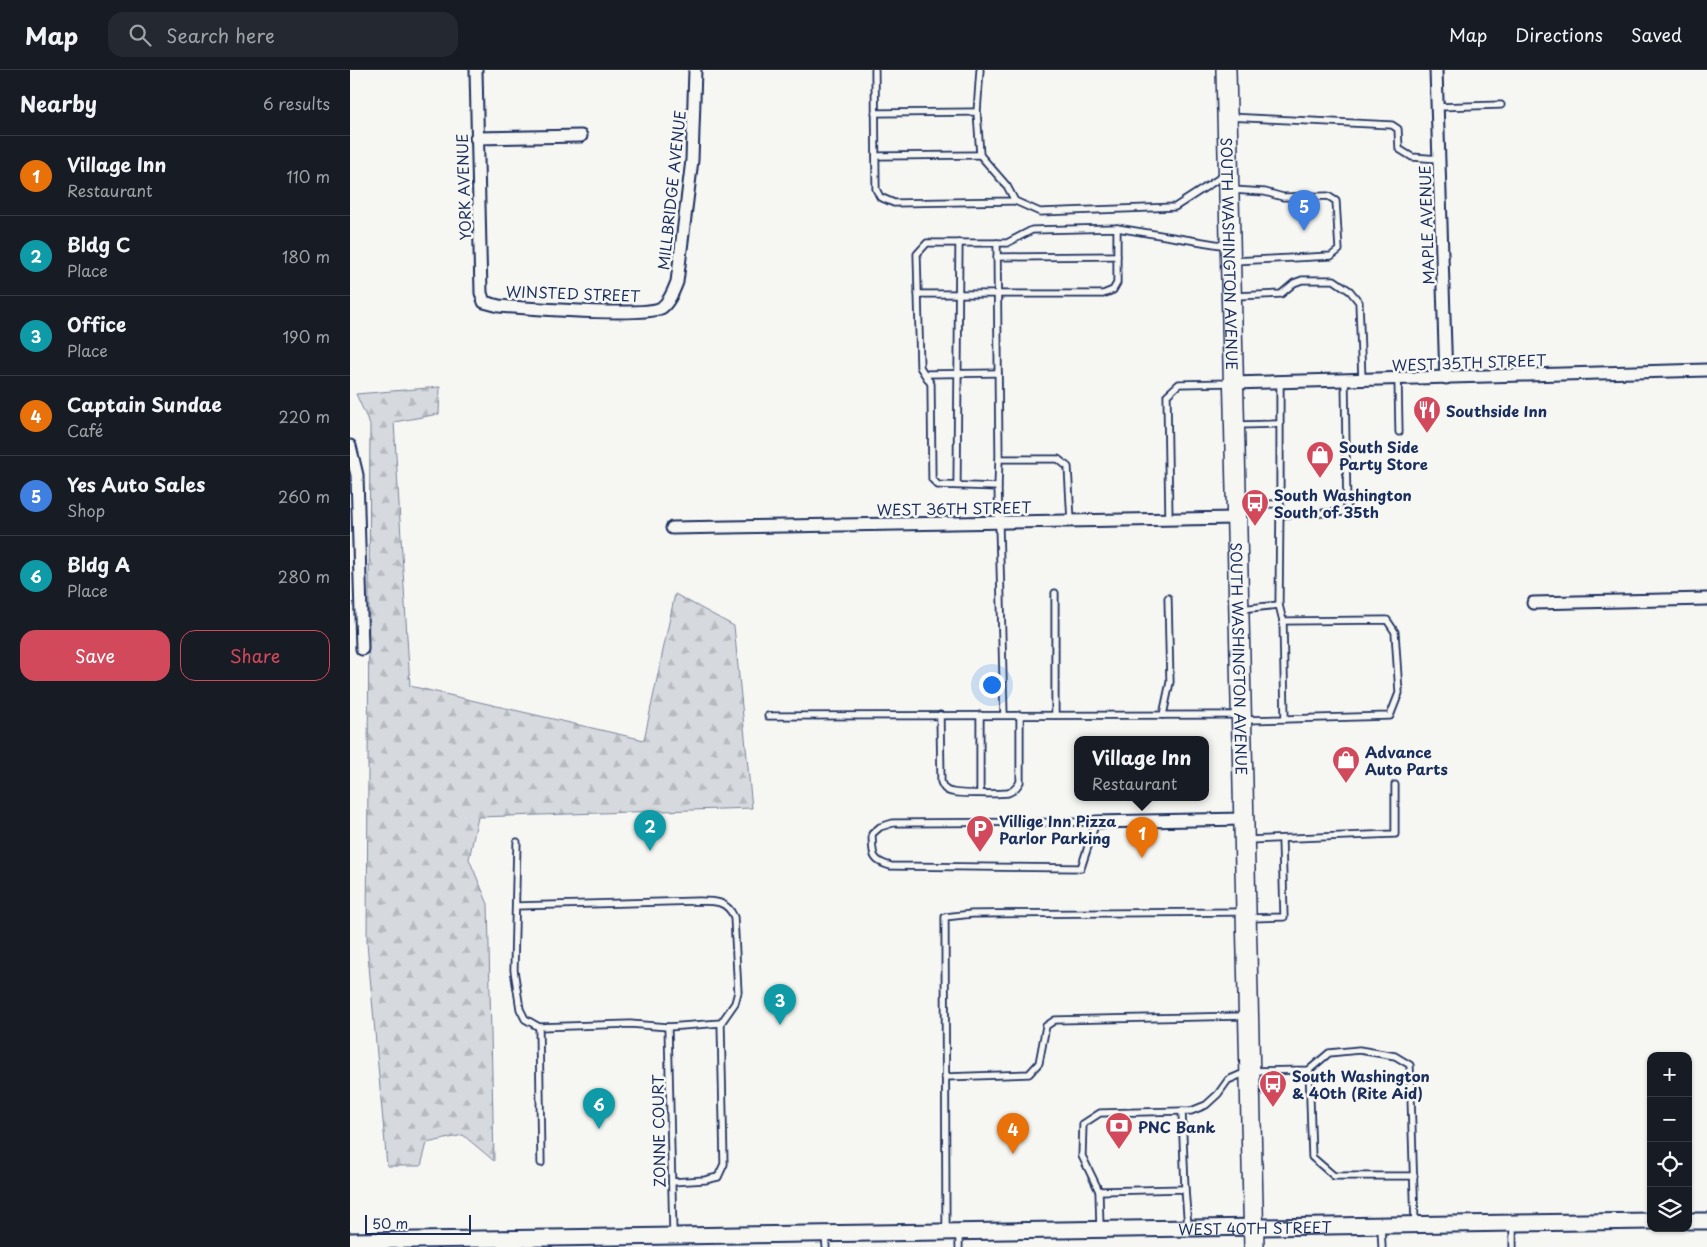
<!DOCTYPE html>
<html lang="en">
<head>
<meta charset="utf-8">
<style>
  :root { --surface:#171b24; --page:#242831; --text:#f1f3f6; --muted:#9ea1a6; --line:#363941; --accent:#d1495b }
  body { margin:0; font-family:"Playpen Sans",sans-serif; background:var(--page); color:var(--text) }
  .controls { position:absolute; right:15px; bottom:15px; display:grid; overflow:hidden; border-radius:10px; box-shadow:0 1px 4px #0004 }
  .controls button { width:45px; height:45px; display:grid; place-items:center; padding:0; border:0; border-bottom:1px solid var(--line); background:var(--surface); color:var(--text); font:25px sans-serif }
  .scale { position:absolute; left:15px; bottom:12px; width:106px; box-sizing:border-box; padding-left:5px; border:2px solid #1b2f5e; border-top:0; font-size:14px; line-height:18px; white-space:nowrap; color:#1b2f5e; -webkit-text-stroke:4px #f6f6f2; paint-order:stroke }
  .you { position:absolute; left:641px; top:614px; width:18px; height:18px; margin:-12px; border:4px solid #fff; border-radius:50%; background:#1a73e8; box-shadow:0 0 0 8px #1a73e833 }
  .badge { display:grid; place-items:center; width:32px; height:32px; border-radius:50%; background:var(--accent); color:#fff; font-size:16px; font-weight:700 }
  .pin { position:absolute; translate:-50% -41px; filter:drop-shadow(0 1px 2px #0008) }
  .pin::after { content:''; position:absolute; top:26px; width:18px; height:15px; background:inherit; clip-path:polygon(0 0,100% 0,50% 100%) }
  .popup { position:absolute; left:724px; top:666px; width:135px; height:65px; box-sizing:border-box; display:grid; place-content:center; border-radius:10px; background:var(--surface); filter:drop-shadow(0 1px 4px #0005); font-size:16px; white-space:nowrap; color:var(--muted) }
  .popup b { font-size:19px; color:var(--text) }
  .popup::after { content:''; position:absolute; left:50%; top:100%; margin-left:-10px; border:10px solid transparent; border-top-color:var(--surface) }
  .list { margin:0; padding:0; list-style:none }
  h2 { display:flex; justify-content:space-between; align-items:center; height:65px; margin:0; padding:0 20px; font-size:21px }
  h2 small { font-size:16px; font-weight:400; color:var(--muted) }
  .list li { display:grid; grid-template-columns:32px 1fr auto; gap:15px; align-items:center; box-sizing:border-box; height:80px; padding:0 20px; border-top:1px solid var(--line) }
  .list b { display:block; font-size:19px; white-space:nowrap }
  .list p { margin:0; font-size:16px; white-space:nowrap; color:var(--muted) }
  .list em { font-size:16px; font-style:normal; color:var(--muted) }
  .actions { display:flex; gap:10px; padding:15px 20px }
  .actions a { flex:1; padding:11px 0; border:1px solid var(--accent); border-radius:15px; text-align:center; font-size:18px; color:var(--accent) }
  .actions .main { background:var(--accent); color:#fff }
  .icon { flex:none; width:28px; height:28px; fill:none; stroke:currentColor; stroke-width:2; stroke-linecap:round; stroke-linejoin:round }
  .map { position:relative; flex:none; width:1357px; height:1177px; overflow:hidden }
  header { display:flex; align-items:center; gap:30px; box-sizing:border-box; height:70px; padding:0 25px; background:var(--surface); border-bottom:1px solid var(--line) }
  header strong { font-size:24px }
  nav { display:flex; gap:28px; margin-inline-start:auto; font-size:18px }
  .search { width:350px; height:45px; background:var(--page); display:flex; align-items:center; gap:12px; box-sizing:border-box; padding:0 18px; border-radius:15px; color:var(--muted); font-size:19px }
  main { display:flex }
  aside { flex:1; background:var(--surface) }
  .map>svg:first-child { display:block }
</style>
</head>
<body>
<header>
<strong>Map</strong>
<div class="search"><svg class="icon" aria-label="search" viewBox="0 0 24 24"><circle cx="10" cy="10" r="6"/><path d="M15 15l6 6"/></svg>Search here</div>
<nav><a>Map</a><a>Directions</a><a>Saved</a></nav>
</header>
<main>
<aside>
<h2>Nearby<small>6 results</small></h2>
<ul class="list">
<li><span class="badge" style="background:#e8710a">1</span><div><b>Village Inn</b><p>Restaurant</p></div><em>110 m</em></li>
<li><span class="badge" style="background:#0f9aa8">2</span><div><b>Bldg C</b><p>Place</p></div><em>180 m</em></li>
<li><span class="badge" style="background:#0f9aa8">3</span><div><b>Office</b><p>Place</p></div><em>190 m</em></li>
<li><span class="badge" style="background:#e8710a">4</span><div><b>Captain Sundae</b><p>Café</p></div><em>220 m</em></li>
<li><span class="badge" style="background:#3f7fe0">5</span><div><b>Yes Auto Sales</b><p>Shop</p></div><em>260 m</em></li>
<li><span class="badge" style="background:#0f9aa8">6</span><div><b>Bldg A</b><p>Place</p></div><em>280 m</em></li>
</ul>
<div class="actions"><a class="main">Save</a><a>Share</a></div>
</aside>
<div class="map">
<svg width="1357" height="1177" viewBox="0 0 1357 1177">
  <defs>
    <pattern id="forest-firs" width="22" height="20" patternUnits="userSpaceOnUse" patternTransform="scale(1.25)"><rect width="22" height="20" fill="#d6d9dd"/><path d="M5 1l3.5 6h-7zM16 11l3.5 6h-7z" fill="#b7bbc0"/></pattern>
  </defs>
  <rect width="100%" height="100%" fill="#f6f6f2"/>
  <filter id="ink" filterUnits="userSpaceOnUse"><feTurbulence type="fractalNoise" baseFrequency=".02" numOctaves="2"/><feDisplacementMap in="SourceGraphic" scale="10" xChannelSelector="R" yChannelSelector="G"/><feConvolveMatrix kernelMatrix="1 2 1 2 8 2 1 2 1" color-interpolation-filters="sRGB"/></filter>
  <g filter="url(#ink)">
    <polygon fill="url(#forest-firs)" stroke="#78849e" points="90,317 89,344 44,352 60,616 294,670 325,524 384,556 402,738 128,747 119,789 138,834 144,1091 113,1065 77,1073 71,1096 37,1096 17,873 20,355 6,324"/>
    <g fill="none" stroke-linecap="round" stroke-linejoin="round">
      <defs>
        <g id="service">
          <polyline points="525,0 526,119 530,127 544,133 665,131 657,116 630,85 627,42 630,0"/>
          <polyline points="1087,37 1151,35"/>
          <polyline points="525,43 627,42"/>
          <polyline points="879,47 1042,55 1048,59 1049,79 1062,87 1089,89"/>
          <polyline points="527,86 630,85"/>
          <polyline points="882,120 915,122 933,127 978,126 986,131 989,180 981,186 884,191"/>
          <polyline points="665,131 690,142 825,137 876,104"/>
          <polyline points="647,173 649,389"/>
          <polyline points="647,187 767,186"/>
          <polyline points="568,224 753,224 763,220 767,213 767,158"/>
          <polyline points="885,226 931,224 944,213 952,210 984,210 1000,221 1009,232 1012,310"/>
          <polyline points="575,304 648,303"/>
          <polyline points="1048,309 1049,362"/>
          <polyline points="930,312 930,434"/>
          <polyline points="888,355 928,354"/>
          <polyline points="607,415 609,173"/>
          <polyline points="648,417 649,389 708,389 718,397 721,451"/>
          <polyline points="890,434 930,434 929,535"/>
          <polyline points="930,445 997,442 995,310"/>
          <polyline points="819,449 817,325 829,314 882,313"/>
          <polyline points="705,523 705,645"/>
          <polyline points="891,539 929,535 933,551 935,649 895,650"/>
          <polyline points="933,551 1037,550 1045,562 1049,623 1040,646 935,649"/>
          <path d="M590 645 591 712C593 717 595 721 602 722 609 724 650 724 658 723 664 721 667 717 670 712V645"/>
          <polyline points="654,645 648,417 588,415 582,409 581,314 570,297 567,184 577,173 657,173 682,160 767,158 877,176"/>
          <polyline points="813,645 820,612 818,528"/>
          <polyline points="418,646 888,645"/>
          <polyline points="630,723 630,645"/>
          <path d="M746 752 731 798 541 796C520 791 523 783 522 764L530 757 543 753Z"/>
          <polyline points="898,770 1045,764 1045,715"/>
          <path d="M166 836 349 831C366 831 377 831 384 847L388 922 385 933 371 953 318 957 280 954 189 957 175 949 170 939 164 900 167 772"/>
          <polyline points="900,848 934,847 932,769"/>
          <polyline points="189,957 191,1093"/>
          <polyline points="318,957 323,1164"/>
          <polyline points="959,1000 962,1087 984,1106 1064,1106"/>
          <polyline points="595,1007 679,1004 689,993 696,956 705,950 895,946"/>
          <polyline points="322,1112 355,1110 368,1107 374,1094 371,953"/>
          <polyline points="835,1119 832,1041 841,1041 856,1035 868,1024 878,1010 899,1001 959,1000 979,983 1009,980 1045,986 1060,995 1065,1155"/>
          <polyline points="749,1121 732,1086 733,1054 750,1043 832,1041"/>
          <polyline points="1163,1153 1163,1177"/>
          <polyline points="1031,1157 1032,1177"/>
          <polyline points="750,1159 749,1121 835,1119 838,1157"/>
          <polyline points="596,1161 595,847 622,844 894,842"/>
          <polyline points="609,1163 609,1177"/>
          <polyline points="475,1164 476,1177"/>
        </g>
        <g id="minor">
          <path d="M126 0 131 223 134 232 149 236C175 238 295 247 311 238 319 233 324 220 327 212L342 90 345 0"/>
          <polyline points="1086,0 1096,308"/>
          <polyline points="126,68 231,66"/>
          <polyline points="882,313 1357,300"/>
          <polyline points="0,376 7,405 12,579"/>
          <polyline points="322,458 886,448"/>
          <polyline points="1183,533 1357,529"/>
          <polyline points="746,752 893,749"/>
        </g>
        <g id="tertiary">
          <polyline points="1338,1151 1357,1151"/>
          <path id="s1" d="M0 1171 1301 1151"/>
        </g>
        <g id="primary">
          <path id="s2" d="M876 0 904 1177"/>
        </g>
      </defs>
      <use href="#service" stroke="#1b2f5e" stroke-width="9"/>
      <use href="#minor" stroke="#1b2f5e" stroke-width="15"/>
      <use href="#tertiary" stroke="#1b2f5e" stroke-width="19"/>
      <use href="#primary" stroke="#1b2f5e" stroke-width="22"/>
      <use href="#service" stroke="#f6f6f2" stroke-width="5.5"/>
      <use href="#minor" stroke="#f6f6f2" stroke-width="11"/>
      <use href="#tertiary" stroke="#f6f6f2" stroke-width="15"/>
      <use href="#primary" stroke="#f6f6f2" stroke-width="19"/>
    </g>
  </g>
  <defs>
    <symbol id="restaurant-pin" viewBox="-11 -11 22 30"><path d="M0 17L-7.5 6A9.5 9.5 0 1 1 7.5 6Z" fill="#d1495b" stroke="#f6f6f2"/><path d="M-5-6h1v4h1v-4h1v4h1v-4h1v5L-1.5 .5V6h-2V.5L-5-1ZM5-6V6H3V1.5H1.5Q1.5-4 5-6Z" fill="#fff"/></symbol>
    <symbol id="shop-pin" viewBox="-11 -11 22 30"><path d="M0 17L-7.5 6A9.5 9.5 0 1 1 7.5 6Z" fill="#d1495b" stroke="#f6f6f2"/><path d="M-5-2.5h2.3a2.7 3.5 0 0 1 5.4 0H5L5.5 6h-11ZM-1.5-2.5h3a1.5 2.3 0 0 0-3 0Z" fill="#fff"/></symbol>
    <symbol id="bus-pin" viewBox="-11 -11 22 30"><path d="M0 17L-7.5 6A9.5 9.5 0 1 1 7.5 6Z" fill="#d1495b" stroke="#f6f6f2"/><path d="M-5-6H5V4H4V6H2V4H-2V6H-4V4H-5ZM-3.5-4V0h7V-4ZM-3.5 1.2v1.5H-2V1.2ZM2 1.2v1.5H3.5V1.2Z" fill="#fff"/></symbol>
    <symbol id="parking-pin" viewBox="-11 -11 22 30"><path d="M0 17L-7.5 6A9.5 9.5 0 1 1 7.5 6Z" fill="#d1495b" stroke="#f6f6f2"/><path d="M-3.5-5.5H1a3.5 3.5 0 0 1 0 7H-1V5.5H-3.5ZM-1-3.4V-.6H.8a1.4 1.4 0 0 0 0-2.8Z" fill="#fff"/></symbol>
    <symbol id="bank-pin" viewBox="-11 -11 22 30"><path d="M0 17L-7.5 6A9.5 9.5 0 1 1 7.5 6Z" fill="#d1495b" stroke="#f6f6f2"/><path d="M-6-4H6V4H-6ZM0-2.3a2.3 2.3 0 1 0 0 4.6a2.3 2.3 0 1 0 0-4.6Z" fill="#fff"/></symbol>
  </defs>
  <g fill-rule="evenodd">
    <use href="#restaurant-pin" x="1061" y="324" width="32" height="43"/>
    <use href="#shop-pin" x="954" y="369" width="32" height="43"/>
    <use href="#bus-pin" x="889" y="417" width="32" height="43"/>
    <use href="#shop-pin" x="980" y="674" width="32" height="43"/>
    <use href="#parking-pin" x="614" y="743" width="32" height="43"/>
    <use href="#bus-pin" x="907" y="998" width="32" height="43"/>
    <use href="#bank-pin" x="753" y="1040" width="32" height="43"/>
  </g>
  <g text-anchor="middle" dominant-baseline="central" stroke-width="5" stroke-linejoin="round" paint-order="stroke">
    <g font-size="15" fill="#1b2f5e" stroke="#f6f6f2">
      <text transform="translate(113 117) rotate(-92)">YORK AVENUE</text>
      <text transform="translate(321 120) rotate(-84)">MILLBRIDGE AVENUE</text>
      <text transform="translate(1076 155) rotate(-92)">MAPLE AVENUE</text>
      <text stroke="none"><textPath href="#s2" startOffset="184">SOUTH WASHINGTON AVENUE</textPath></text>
      <text transform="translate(223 223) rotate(2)">WINSTED STREET</text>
      <text transform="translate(1119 292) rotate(-2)">WEST 35TH STREET</text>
      <text transform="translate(604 438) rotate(-1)">WEST 36TH STREET</text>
      <text stroke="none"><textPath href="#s2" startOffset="589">SOUTH WASHINGTON AVENUE</textPath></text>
      <text transform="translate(308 1061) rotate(-91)">ZONNE COURT</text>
      <text stroke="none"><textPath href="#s1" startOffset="905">WEST 40TH STREET</textPath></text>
    </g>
    <g font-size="15" font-weight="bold" fill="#1b2f5e" stroke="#f6f6f2" text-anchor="start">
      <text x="1096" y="340">Southside Inn</text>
      <text x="989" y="376">South Side<tspan x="989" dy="17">Party Store</tspan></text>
      <text x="924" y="424">South Washington<tspan x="924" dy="17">South of 35th</tspan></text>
      <text x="1015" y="681">Advance<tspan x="1015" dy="17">Auto Parts</tspan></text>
      <text x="649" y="750">Villige Inn Pizza<tspan x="649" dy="17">Parlor Parking</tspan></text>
      <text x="942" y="1005">South Washington<tspan x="942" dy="17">&amp; 40th (Rite Aid)</tspan></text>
      <text x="788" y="1056">PNC Bank</text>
    </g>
  </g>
</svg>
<div class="controls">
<button>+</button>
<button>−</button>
<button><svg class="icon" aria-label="locate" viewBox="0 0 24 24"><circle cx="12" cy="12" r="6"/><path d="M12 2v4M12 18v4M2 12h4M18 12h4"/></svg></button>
<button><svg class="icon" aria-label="layers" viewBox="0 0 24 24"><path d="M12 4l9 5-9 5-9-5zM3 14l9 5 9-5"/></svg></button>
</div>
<div class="scale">50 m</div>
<div class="you"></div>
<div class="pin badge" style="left:792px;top:788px;background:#e8710a">1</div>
<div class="popup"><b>Village Inn</b>Restaurant</div>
<div class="pin badge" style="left:300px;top:781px;background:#0f9aa8">2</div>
<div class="pin badge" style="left:430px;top:955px;background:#0f9aa8">3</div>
<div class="pin badge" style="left:663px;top:1084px;background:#e8710a">4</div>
<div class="pin badge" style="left:954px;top:161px;background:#3f7fe0">5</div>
<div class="pin badge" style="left:249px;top:1059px;background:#0f9aa8">6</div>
</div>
</main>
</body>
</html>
